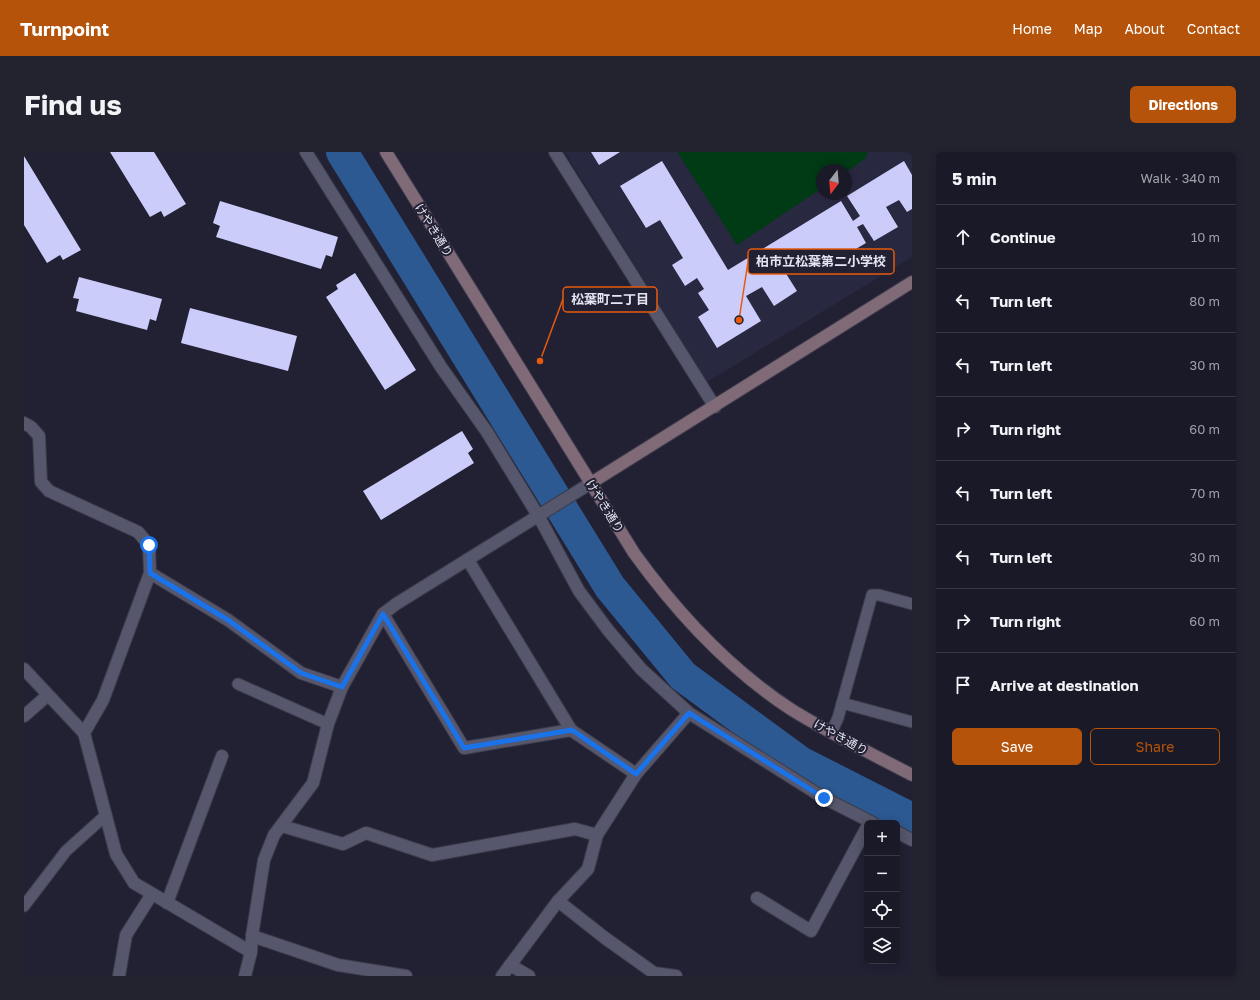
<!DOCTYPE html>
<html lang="en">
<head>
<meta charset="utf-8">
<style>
  :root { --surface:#1a1927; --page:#23222f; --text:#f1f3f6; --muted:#9fa0a7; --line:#383844; --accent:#b45309 }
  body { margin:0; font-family:"Golos Text","Noto Sans JP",sans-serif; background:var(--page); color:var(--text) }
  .controls { position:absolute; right:12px; bottom:12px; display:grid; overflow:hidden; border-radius:6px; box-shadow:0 2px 10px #0003 }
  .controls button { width:36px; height:36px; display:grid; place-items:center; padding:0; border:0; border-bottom:1px solid var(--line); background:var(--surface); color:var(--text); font:20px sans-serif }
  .compass { position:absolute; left:792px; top:12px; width:36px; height:36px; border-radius:50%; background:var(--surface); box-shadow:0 2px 10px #0003; rotate:196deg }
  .stop { position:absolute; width:12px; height:12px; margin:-9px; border:3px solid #1a73e8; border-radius:50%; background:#fff }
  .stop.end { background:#1a73e8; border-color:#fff; box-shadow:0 1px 4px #0008 }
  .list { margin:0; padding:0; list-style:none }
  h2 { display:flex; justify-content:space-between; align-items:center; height:52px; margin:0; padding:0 16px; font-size:17px }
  h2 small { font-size:13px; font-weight:400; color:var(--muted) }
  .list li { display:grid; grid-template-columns:26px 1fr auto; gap:12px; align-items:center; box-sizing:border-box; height:64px; padding:0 16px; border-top:1px solid var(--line) }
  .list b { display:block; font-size:15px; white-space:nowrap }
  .list em { font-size:13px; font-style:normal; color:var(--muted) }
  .actions { display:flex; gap:8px; padding:12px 16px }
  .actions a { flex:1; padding:9px 0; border:1px solid var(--accent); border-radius:6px; text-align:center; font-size:14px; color:var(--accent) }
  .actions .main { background:var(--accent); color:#fff }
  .icon { flex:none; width:22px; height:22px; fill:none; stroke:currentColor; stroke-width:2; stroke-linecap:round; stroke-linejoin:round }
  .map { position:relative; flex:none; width:888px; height:824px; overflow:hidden; border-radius:6px }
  header { display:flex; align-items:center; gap:24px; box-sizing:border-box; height:56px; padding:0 20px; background:var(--accent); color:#fff }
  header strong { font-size:19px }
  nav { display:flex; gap:22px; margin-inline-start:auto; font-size:14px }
  .intro { display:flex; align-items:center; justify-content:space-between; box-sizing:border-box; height:96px; padding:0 24px }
  h1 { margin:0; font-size:28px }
  .button { padding:10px 18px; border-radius:6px; background:var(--accent); color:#fff; font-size:14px; font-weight:700 }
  main { display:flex; gap:24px; padding:0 24px }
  aside { flex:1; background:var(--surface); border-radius:6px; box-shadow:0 2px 10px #0003 }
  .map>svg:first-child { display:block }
</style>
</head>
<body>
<header>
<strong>Turnpoint</strong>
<nav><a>Home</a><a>Map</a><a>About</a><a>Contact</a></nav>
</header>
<div class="intro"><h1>Find us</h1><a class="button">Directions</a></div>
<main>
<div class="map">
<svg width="888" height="824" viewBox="0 0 888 824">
  <rect width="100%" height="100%" fill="#222134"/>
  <path fill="#292841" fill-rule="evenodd" d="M541 0H888V105L683 230ZM798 18H822V42H798Z"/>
  <polygon fill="#003b15" points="653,0 844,0 841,7 822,20 822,18 798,18 798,36 713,93"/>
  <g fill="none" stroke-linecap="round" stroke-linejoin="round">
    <polyline stroke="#2c5992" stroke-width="32" points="318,0 586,435 659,524 776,610 888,667"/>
  </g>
  <g fill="#cbccfa">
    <polygon points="86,0 130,0 162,52 140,65 137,59 126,65"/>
    <polygon points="567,0 596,0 575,13"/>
    <polygon points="0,4 57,98 39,108 36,103 23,111 0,73"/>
    <polygon points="638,9 704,118 817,49 829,69 836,64 823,44 880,9 888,23 888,57 883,60 875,48 862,55 874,75 850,89 839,72 833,75 842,91 825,101 827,105 803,119 800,114 790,120 783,107 761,120 773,139 750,154 738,135 722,144 737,169 693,196 674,165 685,158 674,141 680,137 673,126 661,134 648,113 659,106 636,68 622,76 596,34"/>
    <polygon points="196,49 314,85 308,105 302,103 297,117 192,85 196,74 189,71"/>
    <polygon points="331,121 392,218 361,238 302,145 314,137 312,133"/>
    <polygon points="55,125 138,147 132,169 126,167 123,178 52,159 55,147 49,146"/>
    <polygon points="166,156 273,184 264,219 157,191"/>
    <polygon points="438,279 449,297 444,301 450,311 357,368 339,339"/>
  </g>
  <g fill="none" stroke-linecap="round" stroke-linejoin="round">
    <defs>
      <g id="lane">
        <polyline points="214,532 304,572"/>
        <polyline points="818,551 888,570"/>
        <polyline points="807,581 814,566 848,443 855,443 888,452"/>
        <polyline points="0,754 42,699 82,663"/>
      </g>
      <g id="street">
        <polyline points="282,0 417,215 463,280 515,365 555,439 584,478 617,517 665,561 800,646 849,671"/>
        <polyline points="531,0 691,255"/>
        <polyline points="0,271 7,275 15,284 17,330 25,339 114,380 125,393 126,421 79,548 60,581 92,702 110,731 227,800"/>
        <polyline points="444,408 547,578"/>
        <polyline points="126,421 204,468 277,521 318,535"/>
        <polyline points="359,462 440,596 547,578 612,622"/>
        <polyline points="0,517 60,581"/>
        <polyline points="0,564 24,543"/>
        <polyline points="258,674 319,692 342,681 408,703 551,677 573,683"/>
        <polyline points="873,680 888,688"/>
        <polyline points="733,746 787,779 843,675"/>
        <polyline points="534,749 581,786 630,821 652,824"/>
        <polyline points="143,751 198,604"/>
        <polyline points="228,784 314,813 382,824"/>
        <polyline points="486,813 505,824"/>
        <polyline points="95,824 102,783 128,742"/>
        <polyline points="221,824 227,800 228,784 240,708 250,683 289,631 304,572 318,535 359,462 372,452 567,331"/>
        <polyline points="478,824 534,749 564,717 573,683 612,622 665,561"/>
      </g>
      <g id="secondary">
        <path d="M362 0 610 401C654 462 705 517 768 558 807 582 848 602 888 623"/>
        <polyline points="567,331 888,130"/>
      </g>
    </defs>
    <use href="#lane" stroke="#3b3b4a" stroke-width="13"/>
    <use href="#street" stroke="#3b3b4a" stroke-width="14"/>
    <use href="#secondary" stroke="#3b3b4a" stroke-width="14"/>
    <use href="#lane" stroke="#56566c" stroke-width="11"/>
    <use href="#street" stroke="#56566c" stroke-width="12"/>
    <use href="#secondary" stroke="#816a78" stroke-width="12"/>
  </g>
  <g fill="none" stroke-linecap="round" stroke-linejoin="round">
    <polyline stroke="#1a73e8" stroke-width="5" points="125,393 126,421 204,468 277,521 318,535 359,462 440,596 548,578 612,622 665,561 800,646"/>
  </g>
  <g text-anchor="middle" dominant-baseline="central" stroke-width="4" stroke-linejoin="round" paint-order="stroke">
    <g font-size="12" fill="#e4e5f2" stroke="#222134">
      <text transform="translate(410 78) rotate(58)">けやき通り</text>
      <text transform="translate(581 354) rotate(58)">けやき通り</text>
      <text transform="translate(817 585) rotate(29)">けやき通り</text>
    </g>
  </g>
  <path fill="none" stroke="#e8590c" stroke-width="1.5" d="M715 168L724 110M516 209L539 147"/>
  <g fill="#e8590c" stroke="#222134" stroke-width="1.5">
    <circle cx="715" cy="168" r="4"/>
    <circle cx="516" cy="209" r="4"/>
  </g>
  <g fill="#222134" stroke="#e8590c" stroke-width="1.5">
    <rect x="724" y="97" width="146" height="25" rx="4"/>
    <rect x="539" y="135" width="94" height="25" rx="4"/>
  </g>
  <g font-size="13" text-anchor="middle" font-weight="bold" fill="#e4e5f2">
    <text x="797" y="114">柏市立松葉第二小学校</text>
    <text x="586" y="152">松葉町二丁目</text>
  </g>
</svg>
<div class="controls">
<button>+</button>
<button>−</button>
<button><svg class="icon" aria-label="locate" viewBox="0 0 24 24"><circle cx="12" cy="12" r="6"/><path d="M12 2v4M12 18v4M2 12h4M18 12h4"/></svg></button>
<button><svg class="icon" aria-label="layers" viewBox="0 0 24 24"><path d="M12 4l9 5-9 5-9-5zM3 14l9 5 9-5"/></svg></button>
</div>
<svg class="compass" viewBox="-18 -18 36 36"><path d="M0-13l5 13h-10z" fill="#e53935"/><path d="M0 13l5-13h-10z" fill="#9fa0a7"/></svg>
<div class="stop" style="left:125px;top:393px"></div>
<div class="stop end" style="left:800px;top:646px"></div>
</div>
<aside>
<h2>5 min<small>Walk · 340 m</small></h2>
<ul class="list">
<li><svg class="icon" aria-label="ahead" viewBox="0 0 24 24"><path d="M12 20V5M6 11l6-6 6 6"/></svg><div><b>Continue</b></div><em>10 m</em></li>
<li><svg class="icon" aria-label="left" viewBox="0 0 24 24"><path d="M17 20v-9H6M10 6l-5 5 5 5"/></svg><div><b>Turn left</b></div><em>80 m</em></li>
<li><svg class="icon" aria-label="left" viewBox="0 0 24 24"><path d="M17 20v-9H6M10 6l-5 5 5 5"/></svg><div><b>Turn left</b></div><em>30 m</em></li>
<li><svg class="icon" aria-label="right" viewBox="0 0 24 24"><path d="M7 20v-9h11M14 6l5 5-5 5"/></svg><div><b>Turn right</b></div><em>60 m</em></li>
<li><svg class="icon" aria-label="left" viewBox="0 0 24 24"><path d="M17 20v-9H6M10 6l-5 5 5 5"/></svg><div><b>Turn left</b></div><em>70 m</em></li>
<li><svg class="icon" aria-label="left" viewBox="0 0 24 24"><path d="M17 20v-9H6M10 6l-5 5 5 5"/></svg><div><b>Turn left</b></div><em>30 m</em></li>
<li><svg class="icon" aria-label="right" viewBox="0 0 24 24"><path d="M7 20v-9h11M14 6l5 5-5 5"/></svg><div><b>Turn right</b></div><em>60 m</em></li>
<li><svg class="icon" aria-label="arrive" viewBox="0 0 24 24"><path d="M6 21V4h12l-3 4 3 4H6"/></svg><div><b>Arrive at destination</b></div></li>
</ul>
<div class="actions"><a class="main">Save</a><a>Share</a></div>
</aside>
</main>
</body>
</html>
